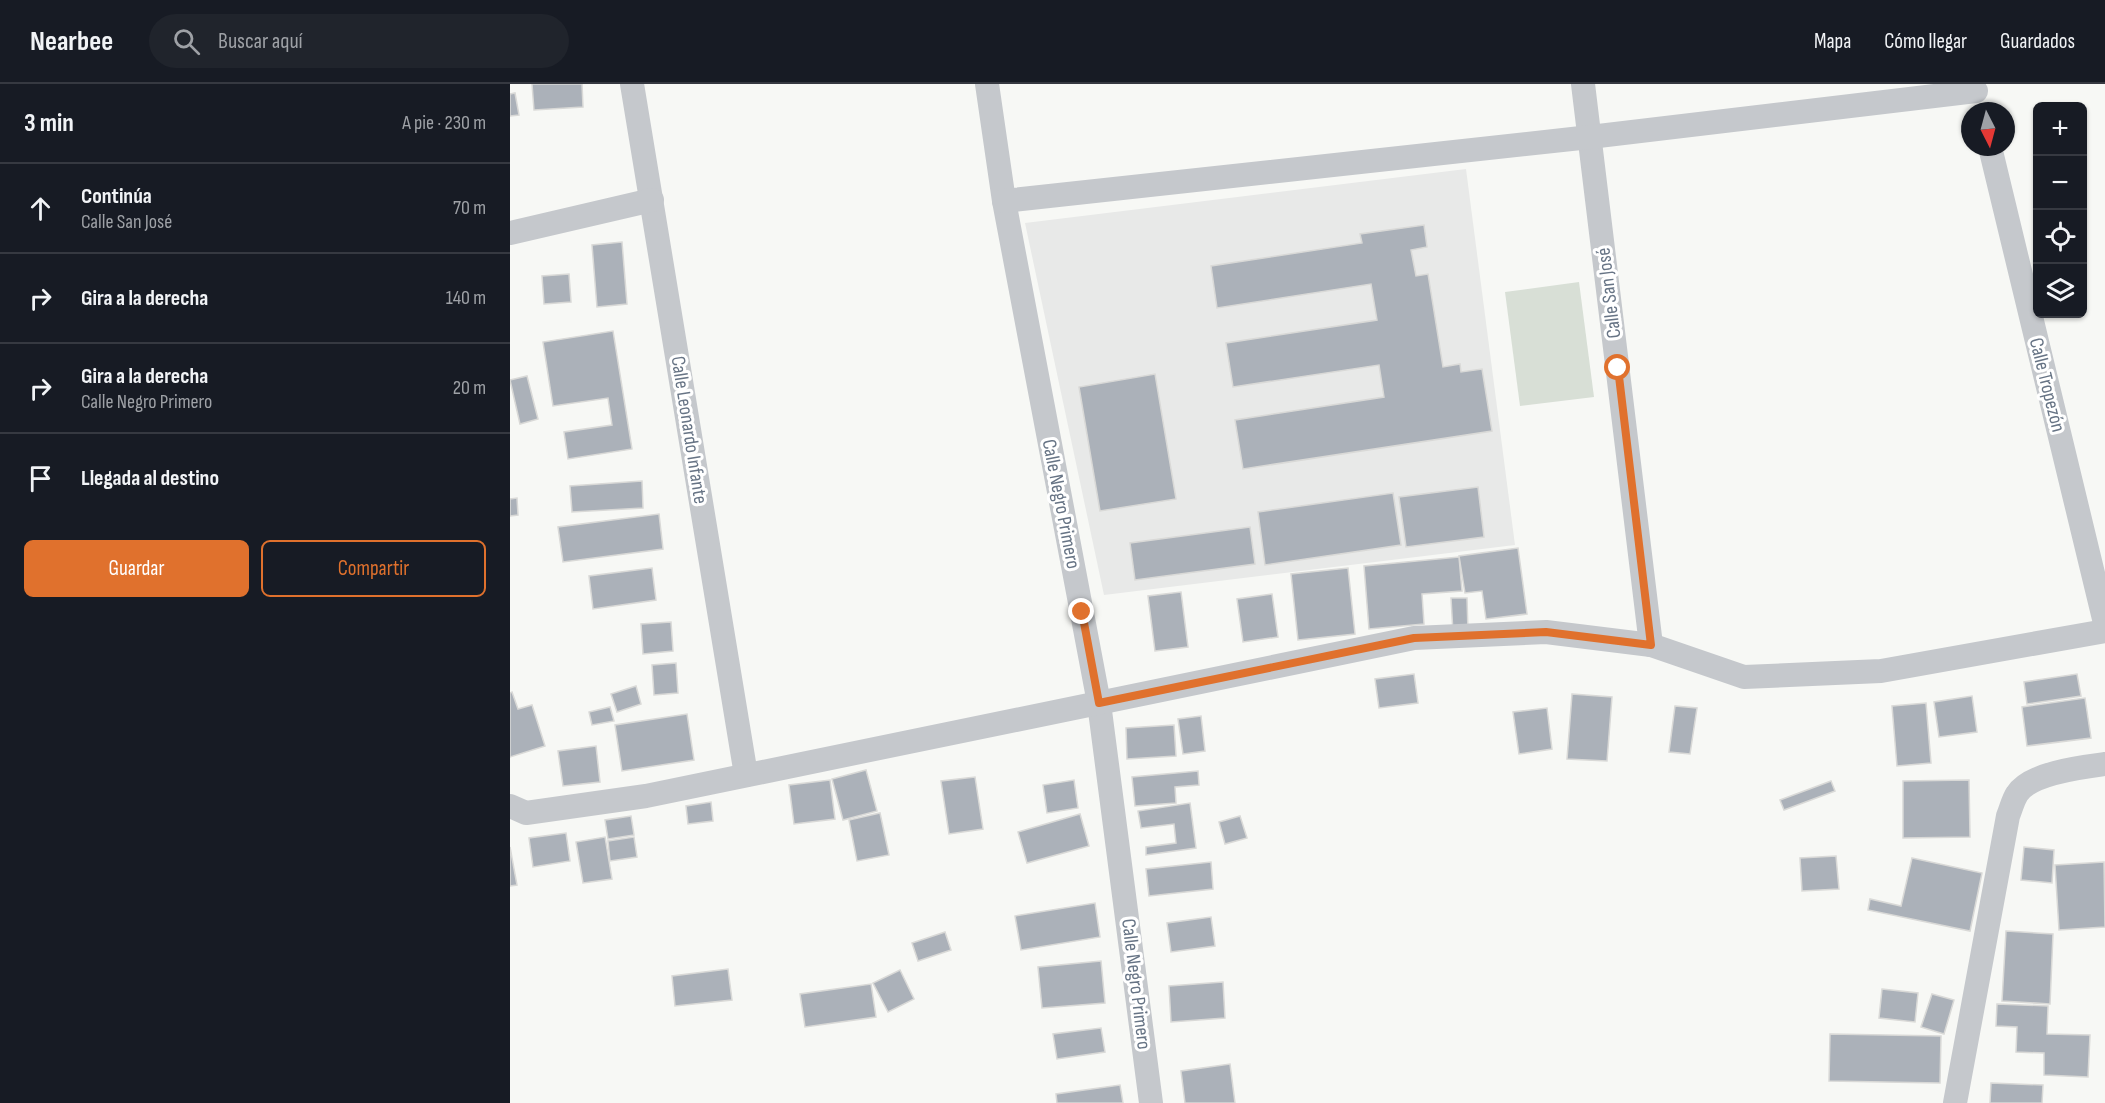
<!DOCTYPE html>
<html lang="es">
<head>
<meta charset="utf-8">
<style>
  :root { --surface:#171b24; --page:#20242c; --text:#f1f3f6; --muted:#9ea1a6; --line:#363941; --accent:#e0712d }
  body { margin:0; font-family:"Sofia Sans Condensed",sans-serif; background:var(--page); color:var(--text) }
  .controls { position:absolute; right:18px; top:18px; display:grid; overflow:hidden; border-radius:9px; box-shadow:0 2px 4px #0004 }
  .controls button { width:54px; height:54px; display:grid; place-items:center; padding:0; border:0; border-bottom:2px solid var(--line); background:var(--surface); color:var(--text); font:30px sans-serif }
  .compass { position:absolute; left:1451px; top:18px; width:54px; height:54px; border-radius:50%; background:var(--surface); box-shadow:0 2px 4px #0004; rotate:174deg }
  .stop { position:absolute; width:18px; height:18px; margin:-14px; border:4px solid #e0712d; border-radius:50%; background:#fff }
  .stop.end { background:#e0712d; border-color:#fff; box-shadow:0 2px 6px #0008 }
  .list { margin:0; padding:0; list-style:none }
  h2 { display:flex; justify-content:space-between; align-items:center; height:78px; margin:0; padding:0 24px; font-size:26px }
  h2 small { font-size:20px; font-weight:400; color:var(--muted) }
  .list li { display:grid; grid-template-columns:39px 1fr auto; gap:18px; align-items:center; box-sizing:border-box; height:90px; padding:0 24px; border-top:2px solid var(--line) }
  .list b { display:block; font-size:22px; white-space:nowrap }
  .list p { margin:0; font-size:20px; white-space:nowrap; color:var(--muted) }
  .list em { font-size:20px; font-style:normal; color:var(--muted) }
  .actions { display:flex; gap:12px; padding:18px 24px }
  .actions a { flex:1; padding:14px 0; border:2px solid var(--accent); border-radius:9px; text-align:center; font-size:21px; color:var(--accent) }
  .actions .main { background:var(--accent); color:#fff }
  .icon { flex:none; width:33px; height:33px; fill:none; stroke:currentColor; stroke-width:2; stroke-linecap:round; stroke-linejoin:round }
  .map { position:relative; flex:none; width:1595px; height:1019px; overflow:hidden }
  header { display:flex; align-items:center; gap:36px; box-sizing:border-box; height:84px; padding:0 30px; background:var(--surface); border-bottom:2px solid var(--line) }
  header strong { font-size:28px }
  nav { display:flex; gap:33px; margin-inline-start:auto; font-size:21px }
  .search { width:420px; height:54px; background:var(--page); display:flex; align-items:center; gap:15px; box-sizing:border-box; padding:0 21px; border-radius:33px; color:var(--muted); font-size:22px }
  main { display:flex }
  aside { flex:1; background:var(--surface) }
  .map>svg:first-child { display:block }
</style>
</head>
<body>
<header>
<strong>Nearbee</strong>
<div class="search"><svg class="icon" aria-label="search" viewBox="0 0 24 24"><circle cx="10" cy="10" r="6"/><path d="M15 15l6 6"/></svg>Buscar aquí</div>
<nav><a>Mapa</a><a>Cómo llegar</a><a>Guardados</a></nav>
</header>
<main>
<aside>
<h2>3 min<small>A pie · 230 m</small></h2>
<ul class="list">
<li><svg class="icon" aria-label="ahead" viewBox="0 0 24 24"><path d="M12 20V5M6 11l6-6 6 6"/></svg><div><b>Continúa</b><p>Calle San José</p></div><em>70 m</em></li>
<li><svg class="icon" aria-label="right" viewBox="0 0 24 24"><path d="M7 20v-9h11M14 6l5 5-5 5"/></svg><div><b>Gira a la derecha</b></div><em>140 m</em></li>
<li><svg class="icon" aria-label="right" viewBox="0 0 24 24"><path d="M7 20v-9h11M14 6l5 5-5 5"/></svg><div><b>Gira a la derecha</b><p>Calle Negro Primero</p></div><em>20 m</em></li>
<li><svg class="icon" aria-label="arrive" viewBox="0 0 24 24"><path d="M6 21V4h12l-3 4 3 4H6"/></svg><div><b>Llegada al destino</b></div></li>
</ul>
<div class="actions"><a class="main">Guardar</a><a>Compartir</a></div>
</aside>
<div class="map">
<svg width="1595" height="1019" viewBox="0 0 1595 1019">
  <rect width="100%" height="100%" fill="#f7f8f5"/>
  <polygon fill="#e8e9e8" points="956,85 1005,461 594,511 515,139"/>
  <polygon fill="#d8dfd6" points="1069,198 1084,313 1010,322 995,208"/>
  <g fill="#abb1b9" stroke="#d9d9d7" stroke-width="1.5">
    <polygon points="22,0 72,0 73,23 24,26"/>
    <polygon points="5,9 9,31 0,32 0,10"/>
    <polygon points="914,141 917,163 901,166 906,192 918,190 933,283 950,280 951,288 972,285 982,347 733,385 725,336 874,313 869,281 723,303 716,259 867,236 861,200 707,224 701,182 852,159 850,150"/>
    <polygon points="112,158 117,220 87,223 82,161"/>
    <polygon points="59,190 61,218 34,220 32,192"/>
    <polygon points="103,247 122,365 58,375 54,348 102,341 98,314 43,322 33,258"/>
    <polygon points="645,290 666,415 590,427 569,303"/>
    <polygon points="17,292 28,335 10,340 0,296"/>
    <polygon points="132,397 133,424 62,428 60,402"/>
    <polygon points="968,403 974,453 896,463 889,413"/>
    <polygon points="883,409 891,461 755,481 748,428"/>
    <polygon points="7,414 8,431 0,432 0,415"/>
    <polygon points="149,430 153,465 53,478 48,443"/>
    <polygon points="740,443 745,480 625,496 620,459"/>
    <polygon points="1008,464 1017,530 976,535 972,507 955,509 949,472"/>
    <polygon points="949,473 952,507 912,510 914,540 859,545 854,482"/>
    <polygon points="142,484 146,516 83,525 79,492"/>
    <polygon points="838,484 845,550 788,556 781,490"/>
    <polygon points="671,508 678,563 645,567 638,512"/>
    <polygon points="762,510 768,553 733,558 727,515"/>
    <polygon points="941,514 957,514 958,548 943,549"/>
    <polygon points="161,538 163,567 133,570 131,540"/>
    <polygon points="166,579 168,609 144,611 142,581"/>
    <polygon points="904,590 908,619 869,624 865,595"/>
    <polygon points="1567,590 1571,612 1517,620 1514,598"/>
    <polygon points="126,602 131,620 107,628 101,610"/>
    <polygon points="2,608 8,625 22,621 35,662 0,673 0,609"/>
    <polygon points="1062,610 1102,613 1097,677 1057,675"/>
    <polygon points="1462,612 1467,648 1429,653 1424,618"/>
    <polygon points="1575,614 1581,654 1517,662 1512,623"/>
    <polygon points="1416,619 1421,679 1387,682 1382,622"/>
    <polygon points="1165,622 1187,624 1180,670 1159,668"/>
    <polygon points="100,623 104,637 82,641 79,628"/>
    <polygon points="1037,624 1042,665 1009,670 1003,628"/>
    <polygon points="177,630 184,676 112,687 105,641"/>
    <polygon points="691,632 695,667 673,670 668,635"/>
    <polygon points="664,641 666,672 617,675 616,644"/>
    <polygon points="86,662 90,698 53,702 48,667"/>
    <polygon points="356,686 367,727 333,736 322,695"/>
    <polygon points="688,687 689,701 665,703 666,719 625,722 622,693"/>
    <polygon points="465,693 473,745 439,750 431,697"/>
    <polygon points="320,696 325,735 284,740 279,701"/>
    <polygon points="564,696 568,724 537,729 533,701"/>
    <polygon points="1459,696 1460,753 1393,754 1393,697"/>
    <polygon points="1321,697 1325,707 1274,726 1270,716"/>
    <polygon points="201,718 203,737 178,740 176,722"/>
    <polygon points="680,719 686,764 636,771 636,763 666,759 664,740 631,744 628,727"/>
    <polygon points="370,729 379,771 347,777 339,736"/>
    <polygon points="570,730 579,762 517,779 508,748"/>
    <polygon points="121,732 124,751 98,755 95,736"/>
    <polygon points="730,732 737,754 715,760 709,738"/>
    <polygon points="56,749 60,777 23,783 19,754"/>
    <polygon points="95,753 102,795 73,799 66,758"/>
    <polygon points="124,753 127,773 100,777 98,757"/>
    <polygon points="0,763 7,801 0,802"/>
    <polygon points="1514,763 1544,766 1542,799 1511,796"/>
    <polygon points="1326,772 1329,805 1292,807 1290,774"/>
    <polygon points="1402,774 1472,789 1460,847 1358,826 1360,815 1391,822"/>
    <polygon points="701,778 703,805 639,812 636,785"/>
    <polygon points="1594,778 1595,843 1549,846 1545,781"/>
    <polygon points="585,819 590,853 511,866 505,832"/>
    <polygon points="701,833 705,862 661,868 657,839"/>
    <polygon points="1496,847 1543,850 1540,920 1492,917"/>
    <polygon points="435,848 441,866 408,877 402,859"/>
    <polygon points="591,877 595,919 532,924 528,883"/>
    <polygon points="218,885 222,916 165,922 162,892"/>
    <polygon points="390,886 404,915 378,928 363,899"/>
    <polygon points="713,898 715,934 661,938 659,902"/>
    <polygon points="361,900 366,933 295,943 290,910"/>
    <polygon points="1372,905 1408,909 1405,938 1369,934"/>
    <polygon points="1422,910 1444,916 1434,950 1411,943"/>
    <polygon points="1487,920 1538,922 1537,950 1580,951 1578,993 1534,991 1534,969 1506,968 1507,943 1486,942"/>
    <polygon points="591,944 595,968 547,975 543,950"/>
    <polygon points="1320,950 1431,952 1430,999 1319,997"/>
    <polygon points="720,980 725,1019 675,1019 671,987"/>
    <polygon points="1481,999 1533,1001 1532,1019 1480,1019"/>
    <polygon points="610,1001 613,1019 547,1019 546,1010"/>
  </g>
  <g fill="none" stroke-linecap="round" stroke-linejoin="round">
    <g stroke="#c5c8cc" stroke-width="24">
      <polyline points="122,0 236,691"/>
      <polyline points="477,0 494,117 589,619 641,1019"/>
      <polyline points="1073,0 1141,561"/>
      <polyline points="1480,63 1595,539"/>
      <polyline points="494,117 1080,53 1466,7"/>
      <polyline points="0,149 142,116"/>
      <polyline points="0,722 16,729 136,712 904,554 1036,548 1141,561 1234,593 1371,587 1595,547"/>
      <path d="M1445 1019 1498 732C1501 725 1503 716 1507 710 1520 689 1572 683 1595 680"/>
    </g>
  </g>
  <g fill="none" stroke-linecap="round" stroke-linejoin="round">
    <polyline stroke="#e0712d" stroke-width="8" points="572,528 589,619 904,554 1036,548 1141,561 1108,284"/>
  </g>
  <g text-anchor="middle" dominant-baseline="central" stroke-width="6" stroke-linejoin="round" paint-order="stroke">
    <g font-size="20" fill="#677485" stroke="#fff">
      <text transform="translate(1099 209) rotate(-97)">Calle San José</text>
      <text transform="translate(1537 301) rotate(76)">Calle Tropezón</text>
      <text transform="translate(179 346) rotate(81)">Calle Leonardo Infante</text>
      <text transform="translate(551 420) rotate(79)">Calle Negro Primero</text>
      <text transform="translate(626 900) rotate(83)">Calle Negro Primero</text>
    </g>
  </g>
</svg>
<div class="controls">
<button>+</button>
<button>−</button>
<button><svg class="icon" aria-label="locate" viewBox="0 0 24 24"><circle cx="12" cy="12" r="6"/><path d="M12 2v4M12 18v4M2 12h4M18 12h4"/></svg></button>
<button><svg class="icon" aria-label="layers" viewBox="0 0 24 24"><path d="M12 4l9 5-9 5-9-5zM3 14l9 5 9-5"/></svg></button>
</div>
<svg class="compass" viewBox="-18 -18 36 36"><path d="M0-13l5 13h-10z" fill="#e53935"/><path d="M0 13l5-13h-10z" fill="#9ea1a6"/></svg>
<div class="stop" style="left:1108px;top:284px"></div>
<div class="stop end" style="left:572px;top:528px"></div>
</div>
</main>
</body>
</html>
